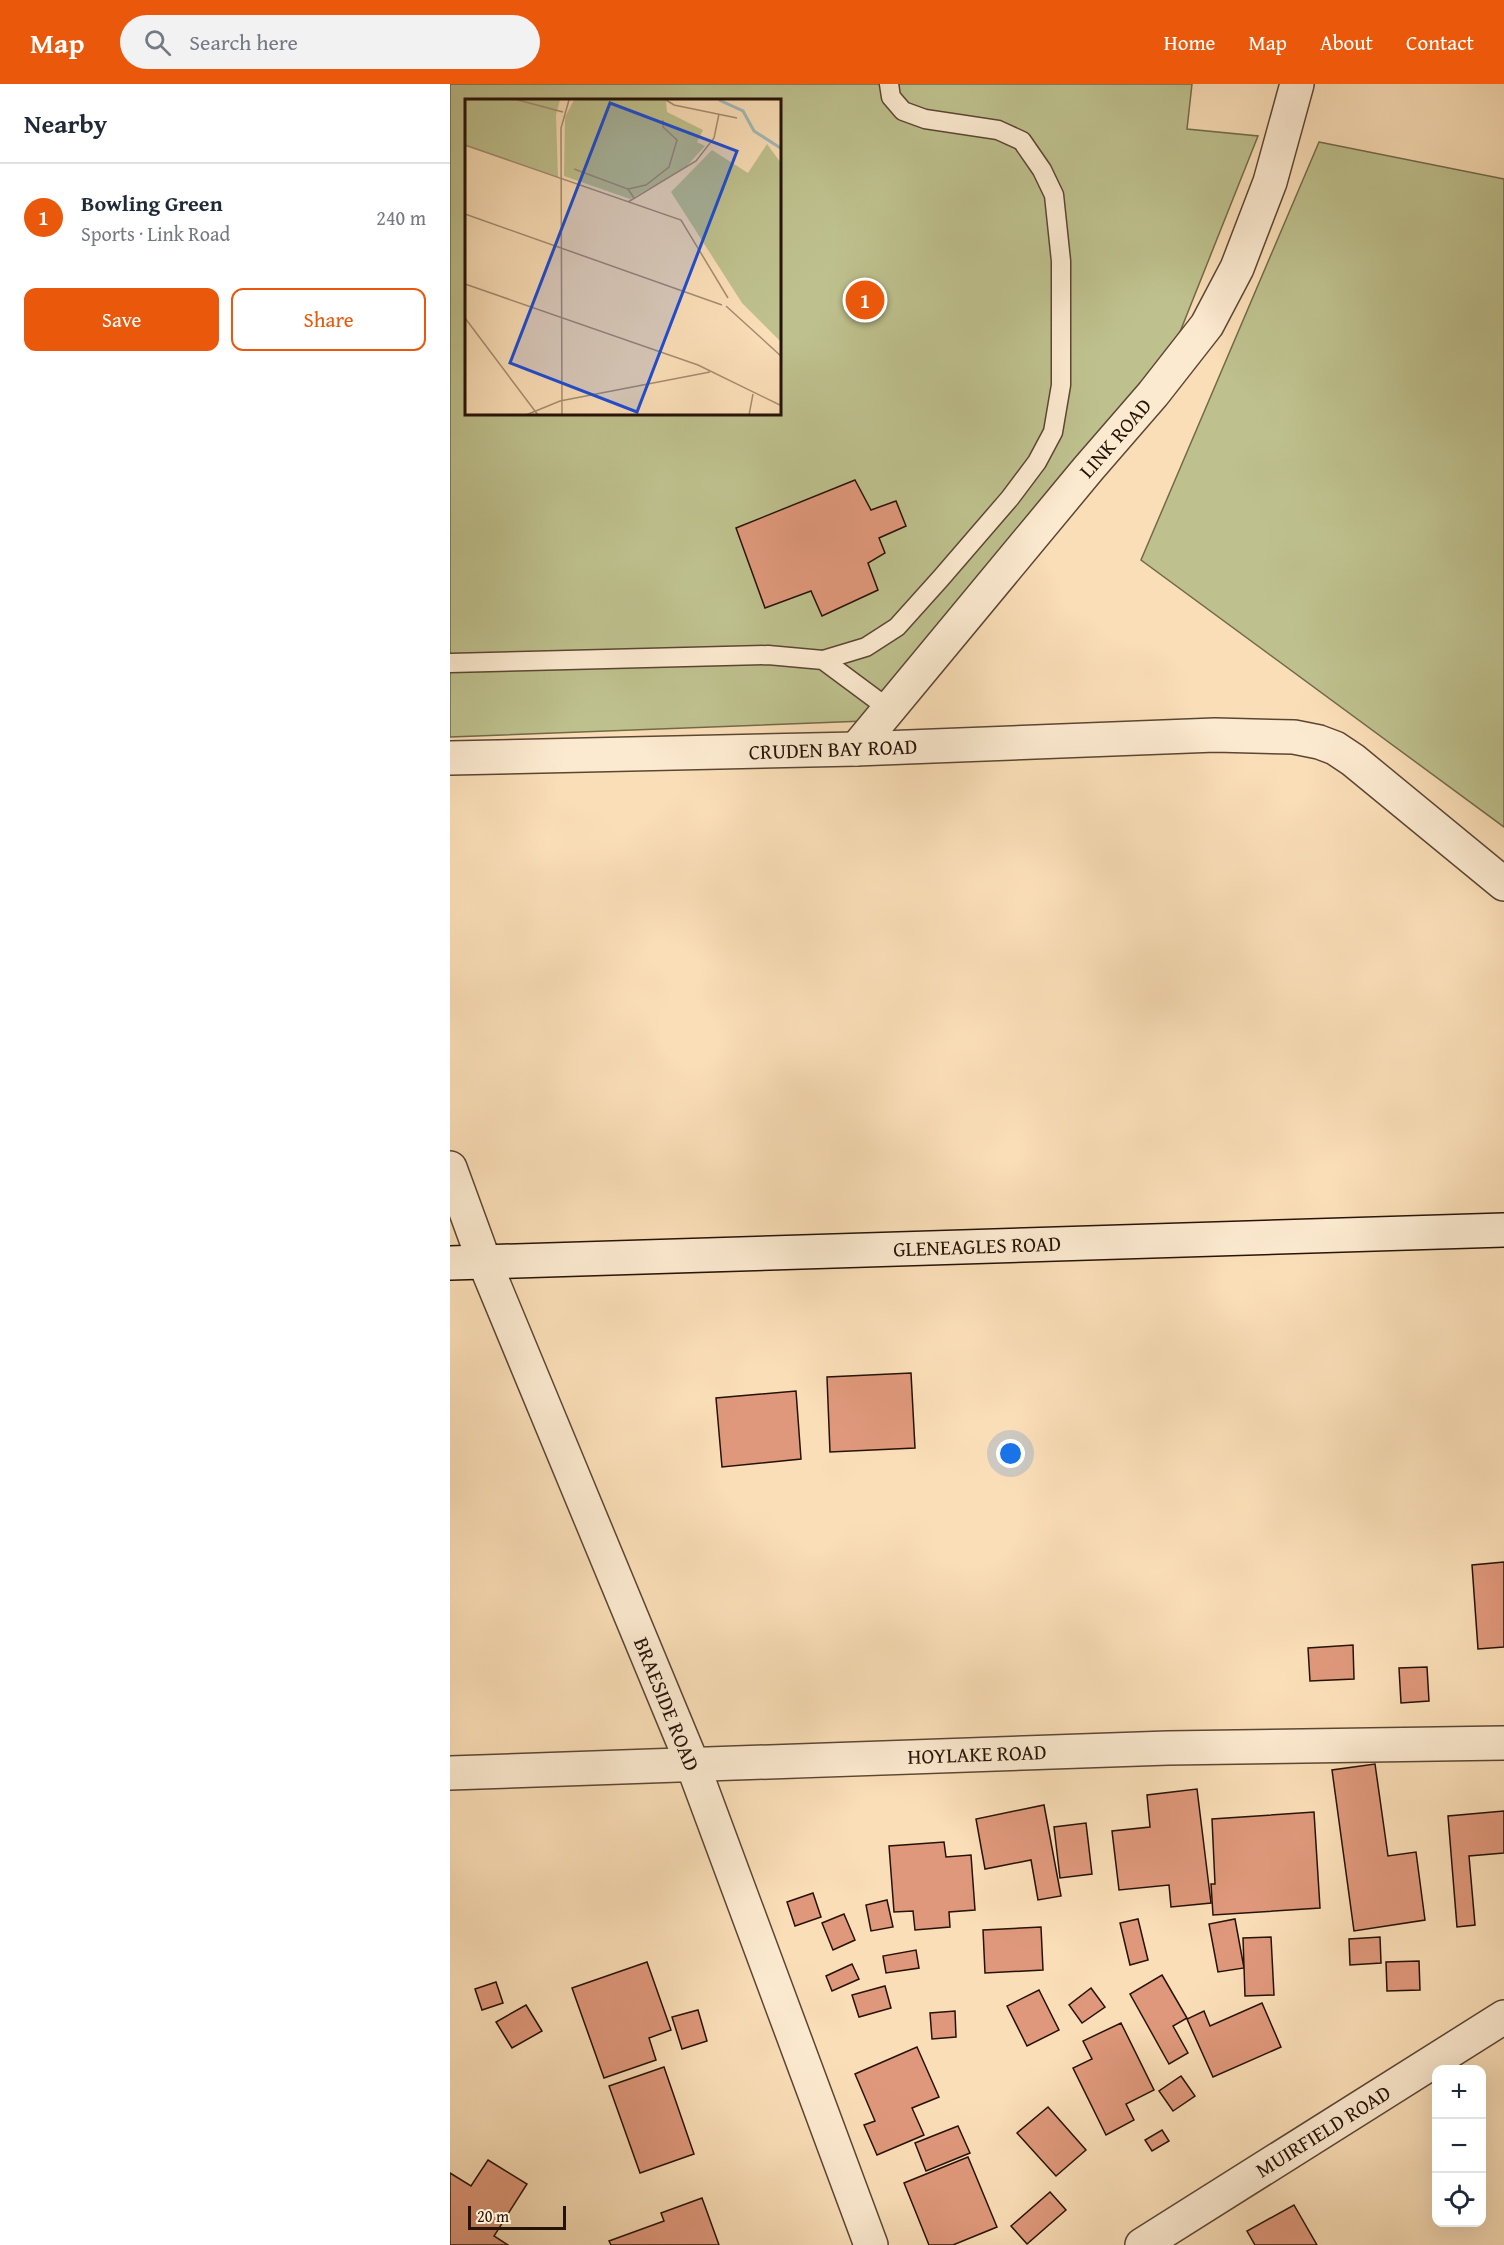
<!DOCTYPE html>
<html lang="en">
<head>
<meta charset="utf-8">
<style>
  :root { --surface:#fff; --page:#f2f2f3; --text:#1f2937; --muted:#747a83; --line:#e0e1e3; --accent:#ea580c }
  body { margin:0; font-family:"Gentium Book Plus",serif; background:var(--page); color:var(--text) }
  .controls { position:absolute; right:18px; bottom:18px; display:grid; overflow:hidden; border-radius:12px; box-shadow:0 6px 24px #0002 }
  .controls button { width:54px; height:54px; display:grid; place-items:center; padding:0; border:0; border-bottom:2px solid var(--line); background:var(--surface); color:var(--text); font:30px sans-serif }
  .scale { position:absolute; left:18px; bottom:15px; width:98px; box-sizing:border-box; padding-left:6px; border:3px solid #261307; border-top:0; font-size:16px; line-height:21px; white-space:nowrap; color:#261307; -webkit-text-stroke:4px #fcead0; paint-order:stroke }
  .you { position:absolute; left:561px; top:1370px; width:21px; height:21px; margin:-15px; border:4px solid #fff; border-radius:50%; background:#1a73e8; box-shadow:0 0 0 9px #1a73e833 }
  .badge { display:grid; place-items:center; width:39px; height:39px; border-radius:50%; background:var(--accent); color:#fff; font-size:20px; font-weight:700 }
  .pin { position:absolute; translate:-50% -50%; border:3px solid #fff; box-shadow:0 2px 6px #0006 }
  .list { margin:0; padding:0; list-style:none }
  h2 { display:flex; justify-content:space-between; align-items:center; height:78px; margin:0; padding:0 24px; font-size:26px }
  h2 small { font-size:20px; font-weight:400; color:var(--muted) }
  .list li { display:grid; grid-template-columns:39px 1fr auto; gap:18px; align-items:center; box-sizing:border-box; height:108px; padding:0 24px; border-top:2px solid var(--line) }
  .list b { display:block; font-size:22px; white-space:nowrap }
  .list p { margin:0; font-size:20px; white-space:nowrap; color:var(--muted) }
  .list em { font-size:20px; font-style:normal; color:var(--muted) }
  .actions { display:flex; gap:12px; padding:18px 24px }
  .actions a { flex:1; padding:14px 0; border:2px solid var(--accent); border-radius:12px; text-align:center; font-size:21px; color:var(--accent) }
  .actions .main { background:var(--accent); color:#fff }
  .icon { flex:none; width:33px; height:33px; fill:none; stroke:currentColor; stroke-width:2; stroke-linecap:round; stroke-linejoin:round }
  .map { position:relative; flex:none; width:1054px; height:2161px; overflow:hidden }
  header { display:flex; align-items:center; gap:36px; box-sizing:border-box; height:84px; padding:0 30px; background:var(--accent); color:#fff }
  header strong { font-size:28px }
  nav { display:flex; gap:33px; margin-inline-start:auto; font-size:21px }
  .search { width:420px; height:54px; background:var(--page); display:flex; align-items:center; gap:15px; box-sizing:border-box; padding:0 21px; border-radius:33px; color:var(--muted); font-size:22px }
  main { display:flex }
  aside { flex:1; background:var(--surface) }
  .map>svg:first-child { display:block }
</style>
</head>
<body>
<header>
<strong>Map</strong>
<div class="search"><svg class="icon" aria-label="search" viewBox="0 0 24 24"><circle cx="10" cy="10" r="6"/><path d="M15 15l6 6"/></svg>Search here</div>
<nav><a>Home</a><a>Map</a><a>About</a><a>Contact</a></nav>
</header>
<main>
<aside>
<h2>Nearby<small></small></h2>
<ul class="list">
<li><span class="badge">1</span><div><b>Bowling Green</b><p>Sports · Link Road</p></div><em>240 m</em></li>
</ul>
<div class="actions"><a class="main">Save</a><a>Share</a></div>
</aside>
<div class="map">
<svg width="1054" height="2161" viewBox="0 0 1054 2161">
  <rect width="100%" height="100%" fill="#fadeb7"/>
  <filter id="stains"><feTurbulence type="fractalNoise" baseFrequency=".00333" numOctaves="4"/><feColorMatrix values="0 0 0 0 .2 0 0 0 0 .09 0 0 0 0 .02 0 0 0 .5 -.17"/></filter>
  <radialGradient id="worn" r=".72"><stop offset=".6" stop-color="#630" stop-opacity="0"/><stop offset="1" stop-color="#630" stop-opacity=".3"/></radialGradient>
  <g fill="#bec18e" stroke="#726a4a" stroke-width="1.5" fill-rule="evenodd">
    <path d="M0 0H742L737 45 808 52 724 263 415 637 0 653ZM16 16H330V330H16Z"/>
    <polygon points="869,58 1054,95 1054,743 691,476"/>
  </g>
  <g fill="#df987b" stroke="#261307" stroke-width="1.5">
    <polygon points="405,396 421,426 446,417 456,442 429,454 435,469 418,479 428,506 372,532 361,507 315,524 286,444"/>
    <polygon points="461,1289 465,1364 380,1368 377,1293"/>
    <polygon points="346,1307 351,1375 272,1383 266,1314"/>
    <polygon points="1054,1478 1054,1563 1028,1565 1022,1481"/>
    <polygon points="903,1561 904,1595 860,1597 858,1564"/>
    <polygon points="977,1583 979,1617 951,1619 949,1584"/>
    <polygon points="925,1680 938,1772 966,1768 975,1836 904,1847 882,1686"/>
    <polygon points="747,1705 761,1819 721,1823 719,1801 669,1806 662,1747 700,1743 697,1711"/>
    <polygon points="594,1721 611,1812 588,1816 581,1776 535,1785 526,1735"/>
    <polygon points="1054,1727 1054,1769 1019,1772 1025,1841 1007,1843 998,1732"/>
    <polygon points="864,1728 870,1824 763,1831 761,1800 765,1800 762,1735"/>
    <polygon points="636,1739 642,1790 610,1794 604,1743"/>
    <polygon points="494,1758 496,1773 521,1771 525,1826 499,1828 500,1843 465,1846 463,1827 444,1828 439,1762"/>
    <polygon points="363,1809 371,1833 345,1842 337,1818"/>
    <polygon points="437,1816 443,1843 421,1847 416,1821"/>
    <polygon points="394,1830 405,1856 383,1866 372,1839"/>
    <polygon points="688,1835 698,1876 680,1881 670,1839"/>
    <polygon points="785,1835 794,1884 768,1888 759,1840"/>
    <polygon points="591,1843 593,1886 535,1889 533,1846"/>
    <polygon points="821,1853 824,1911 795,1912 793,1854"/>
    <polygon points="930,1853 931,1879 900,1881 899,1855"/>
    <polygon points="466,1866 469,1884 436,1889 433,1872"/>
    <polygon points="969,1877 970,1906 937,1907 936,1878"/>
    <polygon points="197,1878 221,1946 199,1954 206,1976 154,1994 122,1904"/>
    <polygon points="402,1880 409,1895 382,1907 376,1892"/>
    <polygon points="712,1891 737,1934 723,1942 738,1969 719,1980 680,1910"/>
    <polygon points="46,1898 53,1919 32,1926 25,1905"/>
    <polygon points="435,1902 441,1924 409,1933 402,1911"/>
    <polygon points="641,1904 655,1923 632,1939 619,1921"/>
    <polygon points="589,1906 609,1946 577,1962 557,1922"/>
    <polygon points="812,1919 831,1963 763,1993 737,1935 754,1927 760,1942"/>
    <polygon points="76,1921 92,1947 62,1964 46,1938"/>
    <polygon points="248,1926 257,1957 232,1965 222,1933"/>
    <polygon points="505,1927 506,1953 482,1955 480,1929"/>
    <polygon points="671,1939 704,2006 676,2020 684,2036 656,2051 623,1984 642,1975 633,1957"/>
    <polygon points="467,1963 489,2013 462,2024 474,2051 427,2071 414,2041 425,2037 405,1990"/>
    <polygon points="214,1983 244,2070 190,2089 159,2002"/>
    <polygon points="731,1992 745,2012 723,2027 709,2007"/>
    <polygon points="598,2023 636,2066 606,2092 567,2049"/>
    <polygon points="508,2042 520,2069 476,2087 465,2059"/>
    <polygon points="712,2046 719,2057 702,2067 695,2056"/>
    <polygon points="518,2073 547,2143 503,2161 479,2161 454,2099"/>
    <polygon points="38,2076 77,2100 44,2152 58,2161 0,2161 0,2089 21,2102"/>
    <polygon points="600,2108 616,2126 577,2160 561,2142"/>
    <polygon points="252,2114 269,2161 161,2161 159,2157 214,2137 211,2129"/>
    <polygon points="844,2121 867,2161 805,2161 797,2147"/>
  </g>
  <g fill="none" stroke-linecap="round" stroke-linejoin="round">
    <defs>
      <g id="lane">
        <polyline points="373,576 416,563 447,543 491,494 560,414 587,378 603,348 611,301 611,177 604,111 592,86 572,57 548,46 475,35 453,27 441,13 439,0"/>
        <polyline points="0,579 318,571 373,576 439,625"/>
      </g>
      <g id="street">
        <polyline points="406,665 638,385 703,310 757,241 787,184 820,98 847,0"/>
        <polyline points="0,674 406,665 765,651 844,653 869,658 885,664 903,676 1054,800"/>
        <polyline points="0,1084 34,1177 242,1679 421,2161"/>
        <polyline points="0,1689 718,1664 1054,1659"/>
        <polyline points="692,2161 1054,1933"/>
      </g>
      <polyline id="secondary" points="0,1179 1054,1146"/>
    </defs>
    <use href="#lane" stroke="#5b4633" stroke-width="21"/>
    <use href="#street" stroke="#5b4633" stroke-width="36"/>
    <use href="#secondary" stroke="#261307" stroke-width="36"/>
    <use href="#lane" stroke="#fcead0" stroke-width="18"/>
    <use href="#street" stroke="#fcead0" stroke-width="33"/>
    <use href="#secondary" stroke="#fcead0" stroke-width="33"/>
  </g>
  <g text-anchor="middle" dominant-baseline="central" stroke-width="4.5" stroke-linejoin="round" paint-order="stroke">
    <g font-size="21" fill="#261307" stroke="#fcead0">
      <text transform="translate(665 354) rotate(-49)">LINK ROAD</text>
      <text transform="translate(383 665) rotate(-2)">CRUDEN BAY ROAD</text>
      <text transform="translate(527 1162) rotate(-2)">GLENEAGLES ROAD</text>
      <text transform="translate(217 1620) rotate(68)">BRAESIDE ROAD</text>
      <text transform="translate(527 1670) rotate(-2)">HOYLAKE ROAD</text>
      <text transform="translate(873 2047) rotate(-32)">MUIRFIELD ROAD</text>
    </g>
  </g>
  <g transform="translate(15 15)">
    <rect width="316" height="316" fill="#fadeb7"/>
    <path d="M0 1H95L91 16 93 78 0 47ZM109 1H201L202 13 238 31 232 43 240 47 220 69 165 100 99 77 100 18ZM302 45 316 64V243L277 204 206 93 247 51 283 74Z" fill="#bec18e"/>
    <path fill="none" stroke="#a1bab8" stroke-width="3" d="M254 1 278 12 289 32 317 50"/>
    <path fill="none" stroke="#a58d71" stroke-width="1.5" d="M53 1 98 13M201 1 209 6 272 19M0 46 216 121 263 199M109 70 163 90 169 99M163 90 181 86 204 68 212 41 198 28V21M163 103 231 62 249 39 254 15M0 115 257 206M0 185 233 266 317 307M261 207 317 258M0 219 73 316M61 316 95 302 245 273M97 316 96 29 104 1M284 316 288 295"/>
    <path fill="#1d4ed8" fill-opacity="0.15" stroke="#1d4ed8" stroke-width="3" d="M145 4 272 52 172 313 45 264Z"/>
    <rect width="316" height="316" fill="none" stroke="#261307" stroke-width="3"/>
  </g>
  <rect width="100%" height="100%" filter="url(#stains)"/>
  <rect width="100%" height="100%" fill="url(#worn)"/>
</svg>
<div class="controls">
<button>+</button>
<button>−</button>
<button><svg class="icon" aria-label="locate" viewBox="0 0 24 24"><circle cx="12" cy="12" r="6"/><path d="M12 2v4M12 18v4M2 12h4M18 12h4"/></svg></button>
</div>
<div class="scale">20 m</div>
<div class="you"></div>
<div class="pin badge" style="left:415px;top:216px">1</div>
</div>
</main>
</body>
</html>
